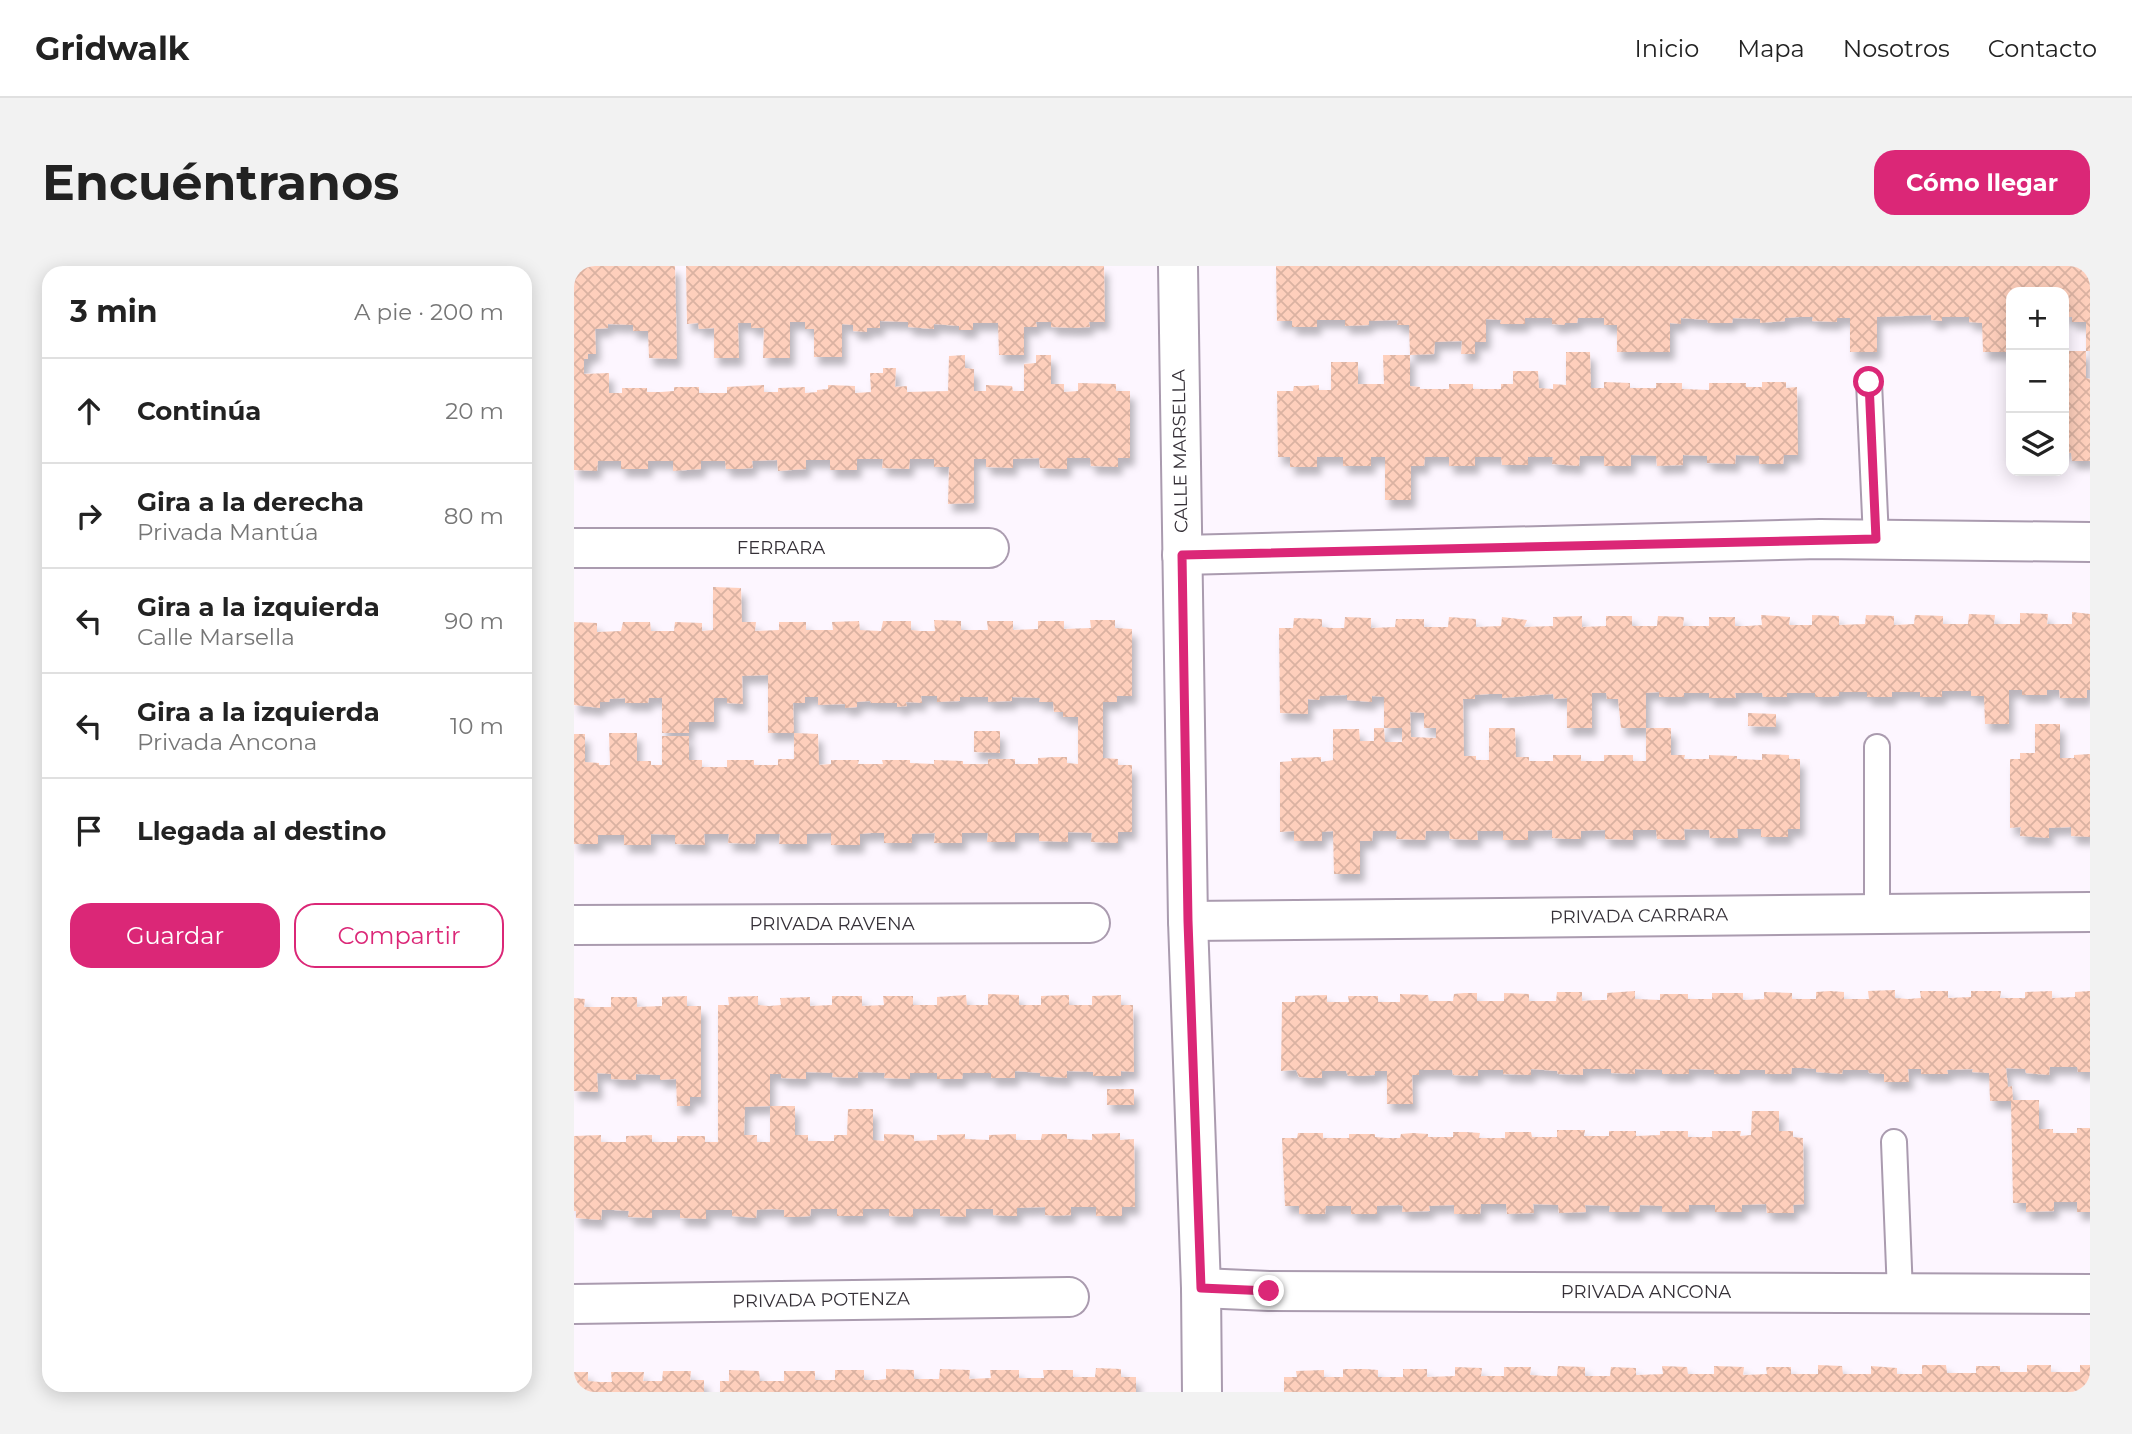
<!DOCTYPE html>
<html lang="es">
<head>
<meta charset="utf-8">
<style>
  :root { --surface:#fff; --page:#f2f2f2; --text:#222; --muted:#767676; --line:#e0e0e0; --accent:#db2777 }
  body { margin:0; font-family:Montserrat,sans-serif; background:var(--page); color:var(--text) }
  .controls { position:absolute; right:21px; top:21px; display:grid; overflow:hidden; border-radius:14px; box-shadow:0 4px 18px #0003 }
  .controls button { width:63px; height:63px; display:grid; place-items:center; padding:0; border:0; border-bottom:2px solid var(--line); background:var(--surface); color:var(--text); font:35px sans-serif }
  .stop { position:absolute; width:21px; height:21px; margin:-16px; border:5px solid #db2777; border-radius:50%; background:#fff }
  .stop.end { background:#db2777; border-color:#fff; box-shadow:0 2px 7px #0008 }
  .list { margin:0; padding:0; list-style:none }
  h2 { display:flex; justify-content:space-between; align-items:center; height:91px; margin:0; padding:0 28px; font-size:30px }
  h2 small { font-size:23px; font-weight:400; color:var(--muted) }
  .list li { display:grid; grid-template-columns:46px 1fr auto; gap:21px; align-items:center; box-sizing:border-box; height:105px; padding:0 28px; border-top:2px solid var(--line) }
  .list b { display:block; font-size:26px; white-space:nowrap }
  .list p { margin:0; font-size:23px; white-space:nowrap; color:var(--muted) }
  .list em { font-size:23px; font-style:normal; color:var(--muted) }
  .actions { display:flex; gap:14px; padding:21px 28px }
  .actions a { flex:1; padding:16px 0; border:2px solid var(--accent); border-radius:21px; text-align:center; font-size:24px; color:var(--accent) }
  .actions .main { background:var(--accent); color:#fff }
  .icon { flex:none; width:38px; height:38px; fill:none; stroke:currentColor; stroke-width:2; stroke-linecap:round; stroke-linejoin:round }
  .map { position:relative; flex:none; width:1516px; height:1126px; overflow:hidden; border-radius:21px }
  header { display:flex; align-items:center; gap:42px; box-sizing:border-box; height:98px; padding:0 35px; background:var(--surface); border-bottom:2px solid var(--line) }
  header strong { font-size:33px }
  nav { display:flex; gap:38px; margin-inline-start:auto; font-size:24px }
  .intro { display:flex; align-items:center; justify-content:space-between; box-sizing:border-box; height:168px; padding:0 42px }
  h1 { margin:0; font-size:49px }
  .button { padding:18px 32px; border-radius:21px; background:var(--accent); color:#fff; font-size:24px; font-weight:700 }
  main { display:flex; gap:42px; padding:0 42px }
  aside { flex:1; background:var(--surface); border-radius:21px; box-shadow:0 4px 18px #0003 }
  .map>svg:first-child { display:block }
</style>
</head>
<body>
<header>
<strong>Gridwalk</strong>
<nav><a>Inicio</a><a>Mapa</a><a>Nosotros</a><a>Contacto</a></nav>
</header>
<div class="intro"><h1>Encuéntranos</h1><a class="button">Cómo llegar</a></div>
<main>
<aside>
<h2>3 min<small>A pie · 200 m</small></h2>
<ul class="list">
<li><svg class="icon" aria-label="ahead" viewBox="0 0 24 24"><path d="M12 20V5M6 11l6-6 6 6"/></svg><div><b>Continúa</b></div><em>20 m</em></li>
<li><svg class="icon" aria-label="right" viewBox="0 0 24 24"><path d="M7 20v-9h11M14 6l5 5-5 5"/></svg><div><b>Gira a la derecha</b><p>Privada Mantúa</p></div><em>80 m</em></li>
<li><svg class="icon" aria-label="left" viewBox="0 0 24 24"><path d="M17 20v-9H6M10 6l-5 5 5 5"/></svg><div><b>Gira a la izquierda</b><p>Calle Marsella</p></div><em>90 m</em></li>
<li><svg class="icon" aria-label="left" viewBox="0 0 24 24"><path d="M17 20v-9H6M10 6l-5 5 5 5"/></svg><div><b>Gira a la izquierda</b><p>Privada Ancona</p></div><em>10 m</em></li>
<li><svg class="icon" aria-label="arrive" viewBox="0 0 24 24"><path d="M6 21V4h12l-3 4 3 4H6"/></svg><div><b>Llegada al destino</b></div></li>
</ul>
<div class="actions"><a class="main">Guardar</a><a>Compartir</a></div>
</aside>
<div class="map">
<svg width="1516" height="1126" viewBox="0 0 1516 1126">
  <defs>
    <pattern id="building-cross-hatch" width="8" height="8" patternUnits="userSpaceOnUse" patternTransform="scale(1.75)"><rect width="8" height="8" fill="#fecfbc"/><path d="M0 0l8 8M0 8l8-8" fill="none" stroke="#dab2a2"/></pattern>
    <filter id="shadow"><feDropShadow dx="4.5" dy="8" stdDeviation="3.5" flood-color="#0004"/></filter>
  </defs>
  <rect width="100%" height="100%" fill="#fdf6ff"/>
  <g fill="url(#building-cross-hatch)" fill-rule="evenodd" filter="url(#shadow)">
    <polygon points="0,0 101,0 103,93 75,92 74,65 59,65 59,59 34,58 34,62 21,63 22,88 14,88 14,93 10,93 10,108 35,107 35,127 48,127 48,122 73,122 73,126 87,126 100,125 100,121 125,121 125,127 153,127 153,121 190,119 190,126 204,126 204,122 231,121 231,127 243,126 243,124 254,123 254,119 281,120 281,127 297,126 296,107 309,107 309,102 322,102 321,121 333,120 333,126 374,125 375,90 391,89 391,102 400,103 400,125 412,125 412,119 438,120 439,125 450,125 450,98 462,97 462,89 477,89 477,118 490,118 490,126 504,125 504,117 542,118 542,125 556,125 556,192 544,192 544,201 517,200 516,192 493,192 493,203 466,202 465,192 439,193 439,202 412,201 412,193 400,193 400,237 374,238 375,201 360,201 360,193 336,193 335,203 308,202 309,193 283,193 283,204 256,204 256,194 232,194 232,203 204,205 203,194 178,195 179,202 166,203 152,203 151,195 127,195 127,203 99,205 99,195 74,195 74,203 47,203 47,195 24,195 23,205 0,204"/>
    <polygon points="112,0 530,0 531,56 515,56 516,61 502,62 477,61 477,56 462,56 463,61 450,61 450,89 425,89 424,57 399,57 399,64 385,64 385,60 360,58 360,63 334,61 334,56 306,55 306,62 293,62 293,66 279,65 279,59 268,58 268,91 240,91 240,63 231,63 231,56 216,56 216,92 189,92 190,62 177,62 177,57 164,57 165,92 140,92 140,62 125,63 124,57 113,58"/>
    <polygon points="702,0 1516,0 1516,85 1512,85 1512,56 1498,56 1498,51 1490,51 1490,26 1437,26 1437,51 1433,50 1433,86 1409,86 1408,57 1395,56 1395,51 1368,51 1368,55 1357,54 1357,49 1303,51 1303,86 1276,86 1276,52 1263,52 1263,56 1238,55 1239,51 1225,51 1211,52 1211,55 1186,57 1186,53 1159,52 1158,57 1134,57 1133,54 1107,52 1107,58 1096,57 1096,86 1043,86 1043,59 1030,59 1030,52 1004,52 1003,57 991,57 991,59 978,58 978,52 951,52 951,58 926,58 927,54 912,53 912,76 901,76 901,88 887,88 888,75 861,76 860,88 836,89 835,59 823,59 824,54 795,55 795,59 771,60 771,54 743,54 743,61 718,61 718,55 703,55"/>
    <polygon points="1490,85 1512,85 1512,112 1516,113 1516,195 1498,195 1497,187 1490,187"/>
    <polygon points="992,86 1016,86 1017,122 1030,122 1030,116 1056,117 1056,122 1082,122 1082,117 1108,117 1108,123 1135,124 1135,117 1172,117 1172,121 1188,121 1188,116 1212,116 1212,122 1223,121 1224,189 1210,189 1209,198 1185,198 1185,190 1162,189 1161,198 1133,197 1133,190 1109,189 1109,199 1083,200 1082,190 1057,189 1057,200 1030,200 1030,190 1006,190 1005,200 978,198 979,191 954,191 954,199 928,199 927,191 901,191 901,200 875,200 875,191 851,191 850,200 837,200 837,234 811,234 811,191 797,191 797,200 769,200 769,191 743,191 743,201 716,201 716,191 704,191 703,125 719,125 720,120 732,120 745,119 745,124 757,124 757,96 784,96 784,118 810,118 809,89 836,89 836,120 846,121 846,123 875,123 875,118 899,118 899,123 927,123 927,118 939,118 939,105 964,105 965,122 979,123 979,118 992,119"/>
    <polygon points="1433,119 1437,120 1437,187 1433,187"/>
    <polygon points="139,321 167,322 168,356 182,356 181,365 205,364 205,356 232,356 232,364 259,364 258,356 285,355 286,364 307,365 309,355 337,355 337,364 347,365 361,365 360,354 387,355 387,364 414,364 413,355 439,355 439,364 464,363 464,355 490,355 490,363 517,362 516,354 541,354 541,362 558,363 558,430 543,430 543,436 529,436 529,492 544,493 544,499 558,499 558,566 544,566 544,577 517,576 518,567 494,566 494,576 465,575 465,567 441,567 441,576 413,576 414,567 388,567 388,577 360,577 361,567 338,568 338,577 310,577 310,567 297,567 286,568 286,579 257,579 257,567 233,568 233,578 205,578 206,568 182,568 181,578 154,577 155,568 130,568 131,579 101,578 101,569 77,568 77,579 50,579 50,569 24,569 24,578 0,578 0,468 11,468 11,496 25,497 25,499 36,499 35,467 63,467 63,495 77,495 77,499 88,499 88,470 115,470 115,494 128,494 128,501 153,501 153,494 180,494 180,499 204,499 204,493 220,493 220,467 244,468 245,499 257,498 257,494 285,494 284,498 309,498 308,494 336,494 336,497 360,498 360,494 389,495 389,498 414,498 414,493 441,493 441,498 464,498 464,492 480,491 493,491 493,497 504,498 504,451 489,451 489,446 480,446 479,436 465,436 466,432 438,431 438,435 414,436 414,431 386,431 386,435 363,436 363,430 347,430 348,437 332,436 333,440 323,441 323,437 297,437 296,435 283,436 283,441 271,442 271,438 244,439 244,431 231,431 231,437 219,437 220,467 194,467 194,409 168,410 169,438 153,437 153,432 140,432 140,456 115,456 115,467 88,467 88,432 75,432 74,437 51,437 51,432 36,433 35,436 26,436 26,442 0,439 0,356 23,357 23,366 47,365 49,356 76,356 77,365 100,365 101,356 128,357 128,365 139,364"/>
    <path d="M1498 346 1516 348V424H1513V432H1486L1485 424H1473V429H1448V424H1435V458H1411L1410 430H1397V425H1368V431H1346V426H1318V431H1293V426H1265V430L1255 431H1241V427H1213V431H1189L1188 427H1161L1162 432H1135V427H1110V431H1085V426L1072 427V462H1047L1044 433H1033L1032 427H1018V462H993V432L980 433 979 428 928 432V428H915L901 429V433H889L890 490H902V494H915V462H941L942 491H955V495H979V489H1007V495H1030V489H1059V495H1072V462H1097V489H1111L1110 493H1135V489L1163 490V493L1188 494V488L1215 489V493H1226V563H1214V571H1187V563H1163L1164 572H1136L1135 564 1110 563 1111 574 1083 573 1082 564H1059V574L1031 573V564L1007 565V573H994L978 572V564L954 565V574H929V565H903L904 574 876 573 875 565H852L851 574 822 573 823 565H799L798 575H786V608H760L759 565 748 566V575H720V565L706 566V496L718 495 717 492 747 491V496L759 494V463H785L786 475H800V462H810L811 476H828V462H810V431L798 430V436L773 434V429L746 430 745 434 734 433V448L706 447 705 362H719L720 352 748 353V361L759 362H770L771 351 797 352V362L821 361 822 353H850V361H874L875 351 902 353V361L927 360 928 351 953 354 950 361 979 360V351L1008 350V361L1032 360V350H1058V360H1083L1084 350 1110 351 1109 360H1135V351H1161V360H1173L1188 359 1187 349 1216 351 1215 359H1238V349L1265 350V359L1291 358 1292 349 1320 350V359L1340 358 1341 349 1369 350V358H1394L1395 348 1421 349 1420 358H1446V347L1474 348 1473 358H1498ZM836 446 850 447V462H862V472L837 471Z"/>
    <polygon points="1174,447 1202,448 1202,461 1174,460"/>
    <polygon points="1461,458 1486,458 1486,492 1500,492 1500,489 1516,488 1516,571 1497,570 1497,561 1475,562 1475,572 1446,570 1447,561 1436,562 1436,493 1446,493 1446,487 1461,487"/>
    <polygon points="400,465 426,465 426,487 400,486"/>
    <polygon points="1321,724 1321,732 1334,733 1347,732 1346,725 1374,725 1374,732 1397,731 1397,725 1427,725 1426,732 1451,732 1451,726 1478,725 1478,732 1501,731 1501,726 1516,725 1516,806 1504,806 1503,801 1476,801 1475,809 1452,807 1451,803 1432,802 1434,821 1438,820 1439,834 1465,834 1465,863 1479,863 1479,867 1503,867 1503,862 1516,862 1516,946 1503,946 1503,936 1480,936 1480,945 1452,946 1452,937 1439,937 1437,835 1416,835 1415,807 1398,806 1399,803 1373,804 1374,808 1347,808 1347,803 1334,803 1335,816 1310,816 1310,808 1295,807 1294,804 1269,804 1268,808 1242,806 1242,803 1230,802 1218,802 1217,808 1191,808 1191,804 1165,804 1166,808 1140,808 1140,804 1115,803 1115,808 1088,808 1088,804 1061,803 1061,808 1037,807 1037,803 1009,803 1009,809 984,808 983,805 957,803 957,809 929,808 929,804 904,804 904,810 879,809 878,804 845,804 845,809 838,809 839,838 813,838 813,805 801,805 801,809 787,810 774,810 772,805 748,805 748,812 736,812 725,811 722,804 707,805 708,736 721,736 721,730 753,729 753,736 775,736 774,730 804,730 804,736 826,736 826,728 854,729 855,735 879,735 880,728 890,727 903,727 903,735 930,735 930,727 955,728 955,735 982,735 983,726 1008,726 1008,735 1021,734 1033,734 1033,727 1061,725 1061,733 1086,734 1086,728 1114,728 1114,733 1138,733 1138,727 1169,727 1169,734 1190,733 1190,726 1218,727 1218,733 1242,733 1242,726 1256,725 1270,726 1270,733 1295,733 1294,725"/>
    <polygon points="414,728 445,729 445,739 467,739 467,730 495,729 495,739 518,739 518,730 547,729 547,739 559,739 560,806 547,805 547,810 519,810 519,806 493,805 493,812 466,810 466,807 441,805 441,812 417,812 417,807 389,807 388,813 363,813 363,807 336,807 336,813 310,812 311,807 284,806 284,812 258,811 259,807 232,806 232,813 207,812 207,808 196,808 196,840 171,841 170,869 183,869 183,876 196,876 196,840 221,840 221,869 234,869 234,875 260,875 260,869 273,869 274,843 299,843 299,874 310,875 310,868 340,869 340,875 363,874 363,869 391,868 391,873 415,874 415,869 442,868 442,874 467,874 468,868 493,868 493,873 518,874 518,868 546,867 546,874 560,873 561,941 548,941 548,950 522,950 522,941 497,941 497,949 482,950 471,949 471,941 443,942 443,950 433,950 419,949 419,943 392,943 392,951 366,950 366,943 339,943 339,951 315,950 315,943 289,943 289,950 263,950 263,943 237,943 236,950 222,951 210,951 210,944 199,943 183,944 182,952 158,950 158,944 132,944 132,953 106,952 106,944 78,944 78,952 54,951 55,945 40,944 28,944 27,954 2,952 2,945 0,945 0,870 27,869 27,876 52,876 52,870 78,869 78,876 103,876 103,870 131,870 131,876 144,876 144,739 155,739 154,731 184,730 184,739 195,740 207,739 206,732 236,731 236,740 258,739 258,730 288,730 288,740 310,739 309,730 339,730 339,739 363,739 363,731 392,729 393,739 414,739"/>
    <polygon points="113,730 113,740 127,740 127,831 116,831 116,840 103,840 102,813 86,814 86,809 62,808 62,814 37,813 37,808 23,807 24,826 0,825 0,732 11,733 10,741 37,741 37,731 63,731 63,741 88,740 88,731"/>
    <rect x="533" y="823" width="27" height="16"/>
    <polygon points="1178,845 1205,845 1205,865 1219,865 1219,871 1229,872 1230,938 1219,939 1220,947 1193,947 1192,938 1168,939 1168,946 1141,946 1141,939 1115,939 1115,946 1088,946 1088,940 1066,939 1065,946 1035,946 1036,940 1011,939 1012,946 985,947 984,939 959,938 960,947 933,948 932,938 907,938 906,948 880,948 880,939 855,940 856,945 828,946 829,940 825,939 803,940 803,948 777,948 777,940 752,940 751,948 725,948 725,940 711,940 708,872 723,872 724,867 749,867 749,872 775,872 775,868 801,868 801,871 813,872 826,872 827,868 839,867 854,868 854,871 879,871 879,866 892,866 906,867 905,872 931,872 931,866 957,866 958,871 983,871 983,864 1011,864 1010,870 1035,870 1035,865 1062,865 1062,870 1086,869 1086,865 1114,865 1114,871 1138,871 1138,865 1167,865 1166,870 1177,869"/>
    <polygon points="1244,1099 1268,1100 1269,1108 1297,1108 1297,1100 1323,1102 1323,1108 1348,1108 1348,1099 1372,1099 1373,1107 1402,1107 1402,1100 1426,1100 1426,1106 1453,1106 1453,1099 1477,1099 1477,1106 1506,1106 1506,1099 1516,1099 1516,1126 710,1126 710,1111 723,1111 722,1105 750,1104 750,1111 769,1111 769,1103 791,1103 804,1104 804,1111 829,1111 829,1103 853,1103 853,1111 881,1110 881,1101 908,1102 907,1110 930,1110 930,1101 957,1101 956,1109 971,1110 983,1110 984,1100 1011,1101 1011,1110 1036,1110 1037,1101 1062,1102 1062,1109 1089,1108 1088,1100 1113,1101 1114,1108 1140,1108 1140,1100 1170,1101 1169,1109 1193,1108 1192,1101 1217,1101 1217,1108 1244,1108"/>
    <polygon points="522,1102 547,1103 547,1111 562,1111 562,1126 146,1126 146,1115 155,1115 155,1104 185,1105 186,1115 210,1115 210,1105 241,1105 241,1114 261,1114 261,1104 290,1104 290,1114 304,1114 312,1113 312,1103 340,1104 340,1113 365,1113 366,1103 396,1104 395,1113 417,1112 416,1104 445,1104 445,1112 470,1112 469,1104 499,1104 499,1111 521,1111"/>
    <polygon points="89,1105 117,1105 116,1114 130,1114 130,1126 0,1126 0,1106 14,1106 14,1115 26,1116 38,1116 37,1106 70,1106 69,1115 88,1115"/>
  </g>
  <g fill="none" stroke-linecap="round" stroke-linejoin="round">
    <defs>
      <g id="service">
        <polyline points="1295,116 1302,273"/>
        <polyline points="1303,646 1303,481"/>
        <polyline points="1320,876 1326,1027"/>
      </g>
      <g id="minor">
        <polyline points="604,0 614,655 627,1022 628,1126"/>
        <polyline points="0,282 415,282"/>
        <polyline points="608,289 1246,273 1516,276"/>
        <polyline points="614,655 1516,646"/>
        <polyline points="0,659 516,657"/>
        <polyline points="627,1022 695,1025 1516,1028"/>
        <polyline points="0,1038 495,1031"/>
      </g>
    </defs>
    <use href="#service" stroke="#aa9baf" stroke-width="28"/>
    <use href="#minor" stroke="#aa9baf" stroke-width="42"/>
    <use href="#service" stroke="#fff" stroke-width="24"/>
    <use href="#minor" stroke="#fff" stroke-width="38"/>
  </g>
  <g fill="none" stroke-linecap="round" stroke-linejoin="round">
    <polyline stroke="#db2777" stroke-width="9" points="695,1025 627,1022 614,655 608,289 1302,273 1295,116"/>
  </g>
  <g text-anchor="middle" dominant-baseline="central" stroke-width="6" stroke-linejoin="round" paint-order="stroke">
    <g font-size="18" fill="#353037" stroke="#fff">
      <text transform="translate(606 185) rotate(-91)">CALLE MARSELLA</text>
      <text x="207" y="282">FERRARA</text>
      <text transform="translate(1065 650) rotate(-1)">PRIVADA CARRARA</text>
      <text x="258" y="658">PRIVADA RAVENA</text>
      <text x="1072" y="1026">PRIVADA ANCONA</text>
      <text transform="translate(247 1034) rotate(-1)">PRIVADA POTENZA</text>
    </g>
  </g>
</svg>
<div class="controls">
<button>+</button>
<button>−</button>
<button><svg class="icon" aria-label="layers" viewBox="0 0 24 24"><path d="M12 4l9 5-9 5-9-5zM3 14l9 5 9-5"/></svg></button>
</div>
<div class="stop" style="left:1295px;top:116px"></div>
<div class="stop end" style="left:695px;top:1025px"></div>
</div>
</main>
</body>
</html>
